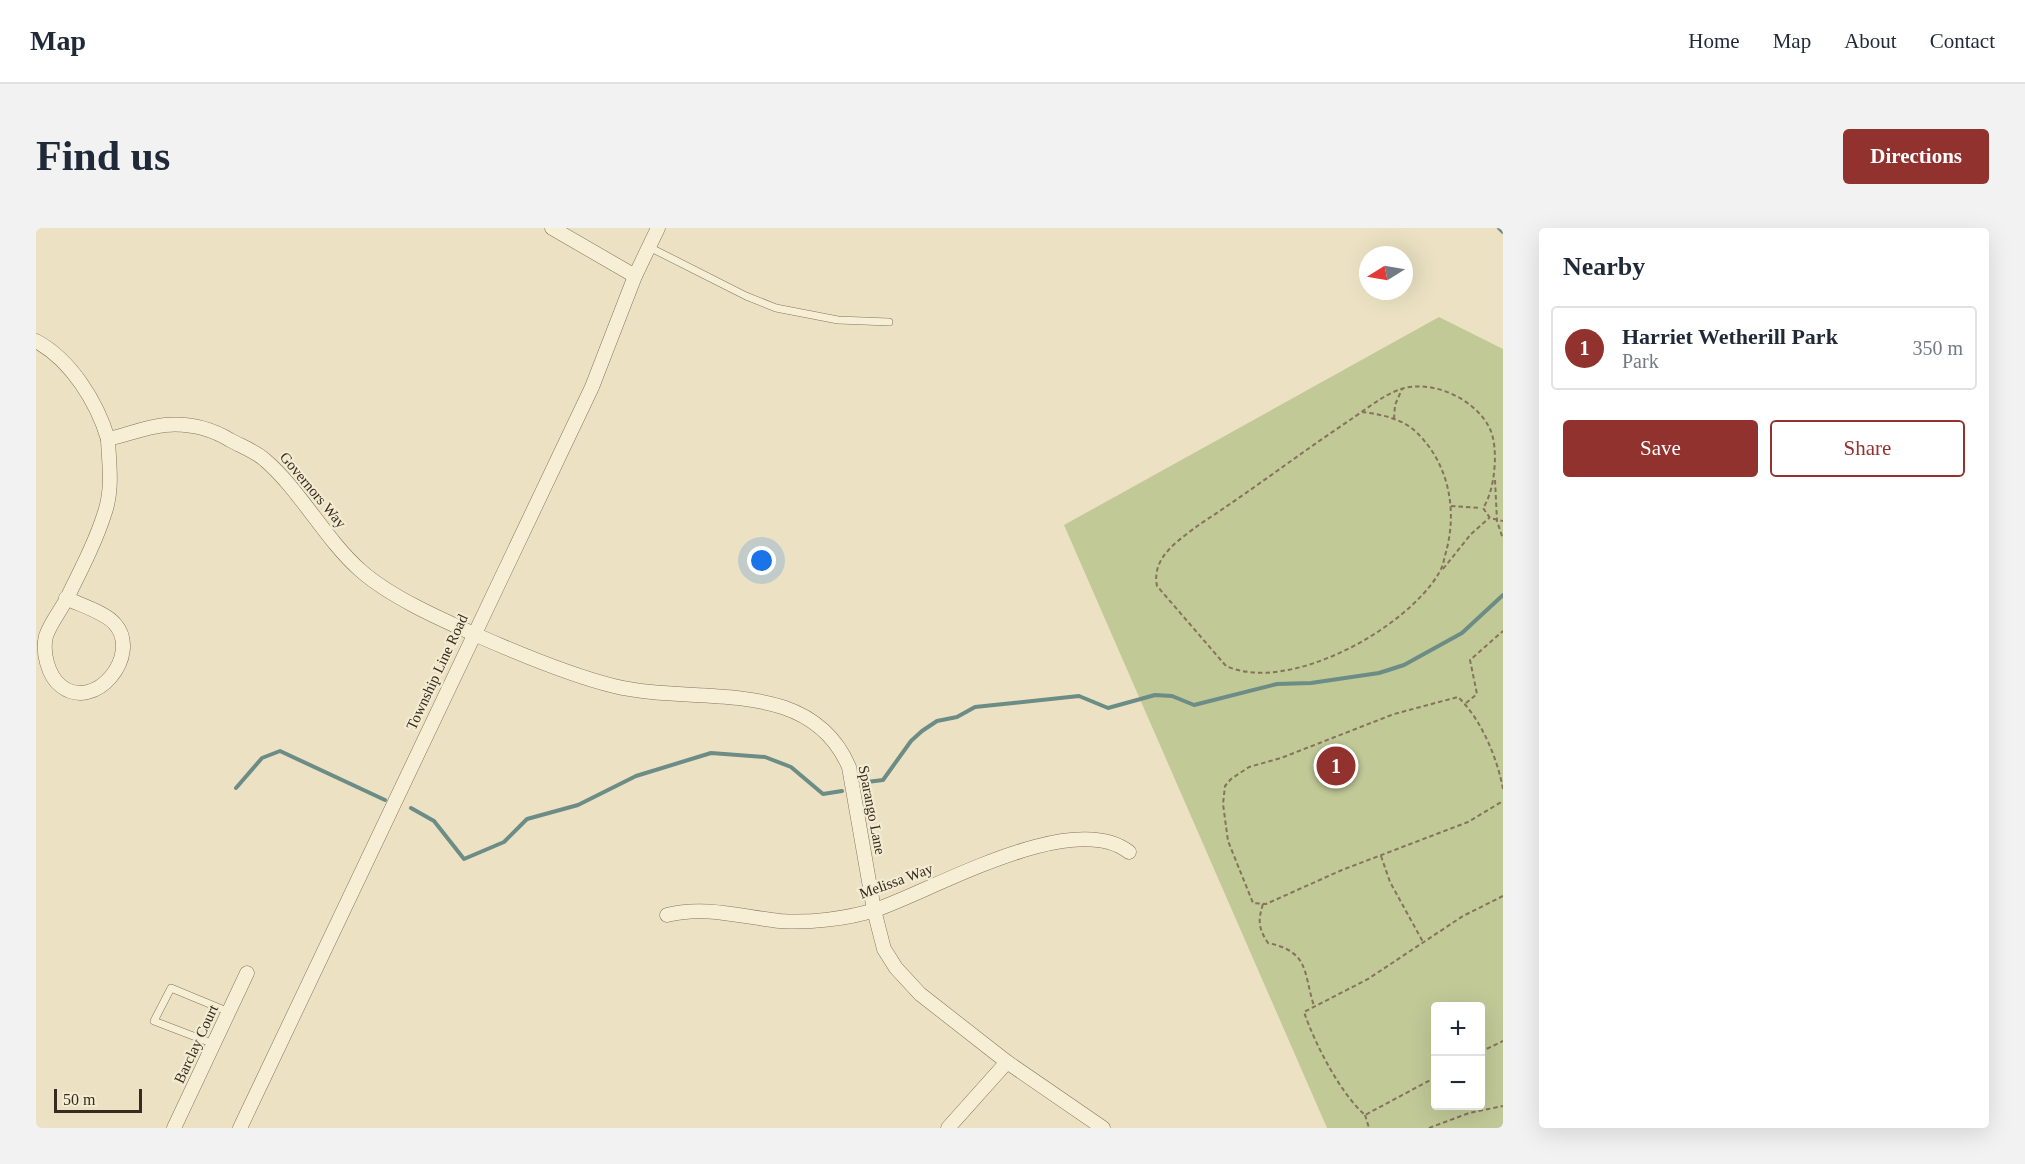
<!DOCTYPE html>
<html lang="en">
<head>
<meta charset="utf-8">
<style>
  :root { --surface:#fff; --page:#f2f2f3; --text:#1f2937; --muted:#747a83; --line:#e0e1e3; --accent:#91322e }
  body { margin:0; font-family:Georgia,serif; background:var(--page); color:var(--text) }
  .controls { position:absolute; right:18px; bottom:18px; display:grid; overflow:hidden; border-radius:6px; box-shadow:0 6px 24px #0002 }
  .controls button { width:54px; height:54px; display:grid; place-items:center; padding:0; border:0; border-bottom:2px solid var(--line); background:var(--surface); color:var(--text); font:30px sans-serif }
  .compass { position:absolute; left:1323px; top:18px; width:54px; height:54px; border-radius:50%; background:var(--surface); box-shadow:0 6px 24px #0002; rotate:259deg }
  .scale { position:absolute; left:18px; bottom:15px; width:88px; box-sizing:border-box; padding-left:6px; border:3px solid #352b1e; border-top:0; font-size:16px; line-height:21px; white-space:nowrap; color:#352b1e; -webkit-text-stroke:4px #f3ecd2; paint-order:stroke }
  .you { position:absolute; left:726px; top:333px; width:21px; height:21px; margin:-15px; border:4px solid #fff; border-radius:50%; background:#1a73e8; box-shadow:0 0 0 9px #1a73e833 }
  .badge { display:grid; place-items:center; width:39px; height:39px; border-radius:50%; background:var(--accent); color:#fff; font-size:20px; font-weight:700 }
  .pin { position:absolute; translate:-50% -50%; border:3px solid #fff; box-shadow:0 2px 6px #0006 }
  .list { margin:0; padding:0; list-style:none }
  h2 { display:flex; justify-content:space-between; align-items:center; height:78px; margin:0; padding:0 24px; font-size:26px }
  h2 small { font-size:20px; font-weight:400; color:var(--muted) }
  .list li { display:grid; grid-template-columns:39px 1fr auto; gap:18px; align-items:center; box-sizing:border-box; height:84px; margin:0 12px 12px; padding:0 12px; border:2px solid var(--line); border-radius:6px }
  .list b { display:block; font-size:22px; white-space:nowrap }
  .list p { margin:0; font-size:20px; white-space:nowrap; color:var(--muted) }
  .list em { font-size:20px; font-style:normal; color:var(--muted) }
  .actions { display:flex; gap:12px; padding:18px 24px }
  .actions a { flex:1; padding:14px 0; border:2px solid var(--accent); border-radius:6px; text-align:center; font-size:21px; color:var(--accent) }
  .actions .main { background:var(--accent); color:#fff }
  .map { position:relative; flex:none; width:1467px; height:900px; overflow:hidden; border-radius:6px }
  header { display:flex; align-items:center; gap:36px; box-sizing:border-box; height:84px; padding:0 30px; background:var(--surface); border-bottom:2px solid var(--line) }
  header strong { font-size:28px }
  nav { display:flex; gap:33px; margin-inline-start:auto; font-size:21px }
  .intro { display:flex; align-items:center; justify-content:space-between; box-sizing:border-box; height:144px; padding:0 36px }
  h1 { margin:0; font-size:42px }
  .button { padding:15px 27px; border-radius:6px; background:var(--accent); color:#fff; font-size:21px; font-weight:700 }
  main { display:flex; gap:36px; padding:0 36px }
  aside { flex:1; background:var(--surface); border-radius:6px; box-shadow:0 6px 24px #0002 }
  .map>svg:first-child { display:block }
</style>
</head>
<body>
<header>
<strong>Map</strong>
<nav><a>Home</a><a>Map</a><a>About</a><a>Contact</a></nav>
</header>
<div class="intro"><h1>Find us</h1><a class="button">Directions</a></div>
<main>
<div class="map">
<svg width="1467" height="900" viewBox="0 0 1467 900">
  <rect width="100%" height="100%" fill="#ece2c3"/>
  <path fill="#c1c997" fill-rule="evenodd" d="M1403 89 1467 121V900H1291L1028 297ZM1400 778H1444V878H1400Z"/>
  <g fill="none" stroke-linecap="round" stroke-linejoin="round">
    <g stroke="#6c8c86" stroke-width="4">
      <polyline points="1463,0 1467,4"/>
      <polyline points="831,554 847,552 875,513 886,503 901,493 921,489 939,479 1043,468 1072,480 1119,467 1136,468 1158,477 1241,456 1275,455 1343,445 1368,437 1426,405 1467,367"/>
      <polyline points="200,560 226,530 244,523 349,572"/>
      <polyline points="375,580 398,593 428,631 468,614 491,591 542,577 600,548 675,525 729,529 755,539 787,566 806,563"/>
    </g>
    <defs>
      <g id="service">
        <polyline points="613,19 710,68 740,80 802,92 853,94"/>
        <polyline points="178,816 118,793 135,760 193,784"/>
      </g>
      <g id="minor">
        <polyline points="516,0 599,48"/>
        <path d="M0 113C35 132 61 174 72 211 90 207 110 199 129 197 152 195 174 200 194 212 205 218 219 223 229 232 264 262 289 311 324 342 353 368 402 390 438 406 481 425 533 447 578 458 658 478 773 446 813 539L838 682 848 721 860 740 884 766 971 834 1067 900"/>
        <path d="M30 370C44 377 69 384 79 396 106 427 59 485 25 458 12 448 6 424 10 408 14 396 24 383 30 372 44 344 60 313 69 284 77 260 73 236 72 211"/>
        <path d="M631 687C669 677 706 689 744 693 774 695 810 691 839 682 898 662 1036 580 1093 624"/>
        <polyline points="138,900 211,745"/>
        <polyline points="204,900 556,159 599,48 622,0"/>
        <polyline points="912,900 971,834"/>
      </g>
    </defs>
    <use href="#service" stroke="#85735b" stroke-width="8"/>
    <use href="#minor" stroke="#85735b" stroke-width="15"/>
    <g stroke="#85735b" stroke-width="2" stroke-dasharray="4.5 3" stroke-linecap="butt">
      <path d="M1326 184C1343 186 1364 190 1378 202 1412 233 1422 280 1410 324 1408 331 1407 339 1403 345 1370 401 1253 466 1190 438L1121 358C1115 329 1143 312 1164 296 1215 263 1263 226 1314 192 1329 182 1347 167 1365 161 1396 151 1440 171 1454 201 1463 220 1459 263 1447 280L1454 290 1467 293"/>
      <polyline points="1358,191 1359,177 1366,161"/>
      <polyline points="1459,252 1461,293 1467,311"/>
      <polyline points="1415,278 1445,280"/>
      <polyline points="1407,341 1435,306 1453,290"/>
      <polyline points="1430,475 1441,466 1434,432 1467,403"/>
      <path d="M1467 561C1461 529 1445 491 1422 469L1358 486 1245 530 1213 539 1195 551 1189 558 1187 576 1192 613 1217 675 1230 676 1306 642 1432 594 1467 573"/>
      <polyline points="1345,628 1354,654 1387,714"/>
      <path d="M1227 676C1222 692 1222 700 1232 715 1274 724 1267 744 1278 778"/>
      <polyline points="1444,824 1467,813"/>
      <path d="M1400 849 1329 887C1304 865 1279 816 1268 784L1332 751 1427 688 1467 668"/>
      <polyline points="1329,887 1333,900"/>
      <polyline points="1393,900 1433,885 1467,878"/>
    </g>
    <use href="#service" stroke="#f7efd5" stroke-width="7"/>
    <use href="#minor" stroke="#f7efd5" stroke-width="14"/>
  </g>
  <g text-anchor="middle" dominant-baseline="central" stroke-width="4.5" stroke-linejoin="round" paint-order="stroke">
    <g font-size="15" fill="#352b1e" stroke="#f3ecd2">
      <text transform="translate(277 262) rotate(50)">Governors Way</text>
      <text transform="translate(401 444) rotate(-65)">Township Line Road</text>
      <text transform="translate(836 582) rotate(79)">Sparango Lane</text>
      <text transform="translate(860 653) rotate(-20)">Melissa Way</text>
      <text transform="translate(160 816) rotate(-65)">Barclay Court</text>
    </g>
  </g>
</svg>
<div class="controls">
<button>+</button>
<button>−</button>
</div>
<svg class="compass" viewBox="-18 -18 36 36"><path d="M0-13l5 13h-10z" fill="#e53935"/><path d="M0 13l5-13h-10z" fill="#747a83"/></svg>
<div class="scale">50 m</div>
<div class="you"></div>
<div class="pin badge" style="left:1300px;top:538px">1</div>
</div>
<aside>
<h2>Nearby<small></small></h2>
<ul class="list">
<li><span class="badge">1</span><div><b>Harriet Wetherill Park</b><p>Park</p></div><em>350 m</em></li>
</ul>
<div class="actions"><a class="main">Save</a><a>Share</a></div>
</aside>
</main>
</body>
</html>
